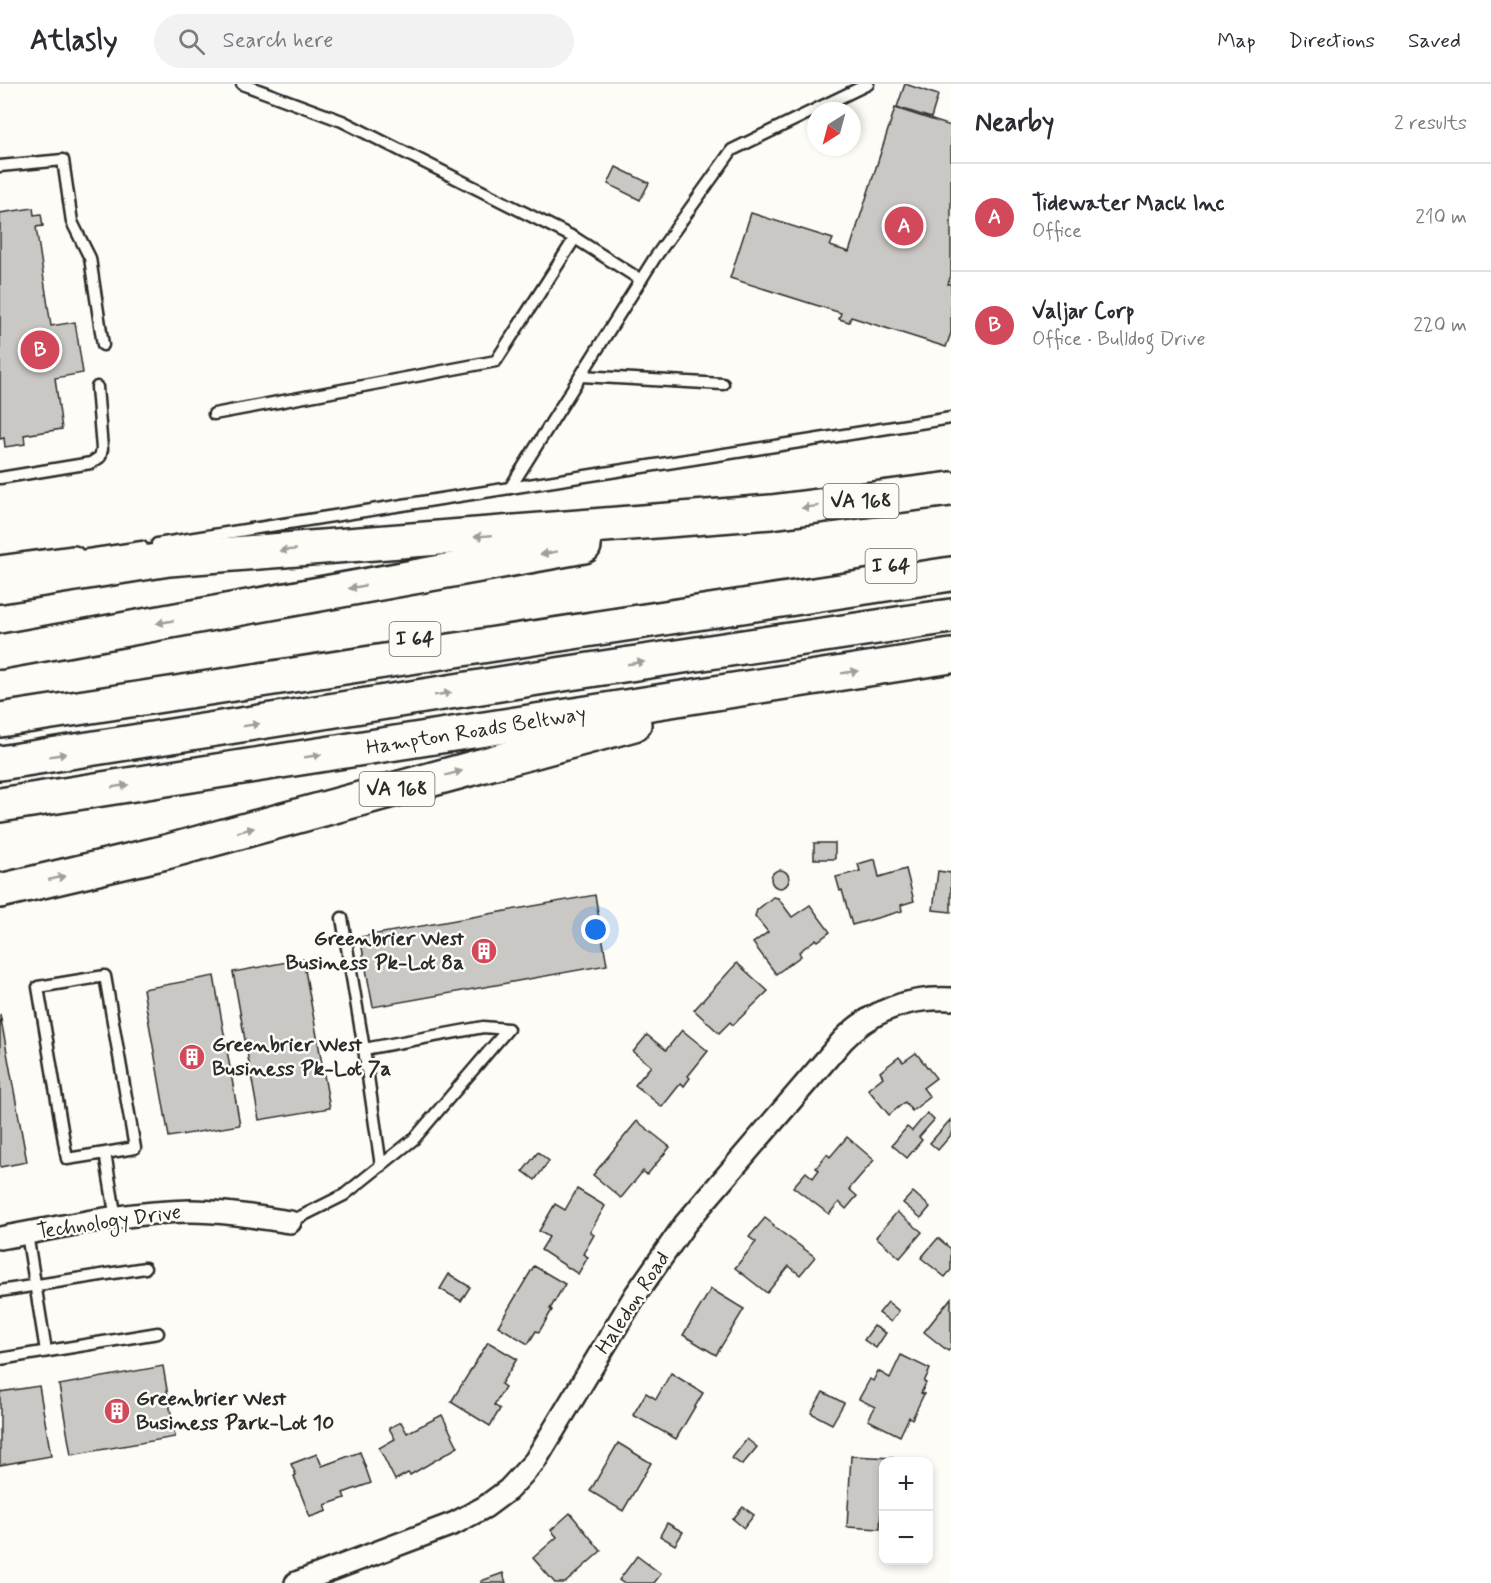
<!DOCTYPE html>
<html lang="en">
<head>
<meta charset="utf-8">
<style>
  :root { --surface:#fff; --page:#f2f2f3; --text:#2b2b33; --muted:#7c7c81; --line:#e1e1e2; --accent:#d1495b }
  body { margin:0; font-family:Mynerve,sans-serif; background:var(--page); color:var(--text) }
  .controls { position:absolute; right:18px; bottom:18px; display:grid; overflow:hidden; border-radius:12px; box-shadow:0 3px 9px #0003 }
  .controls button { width:54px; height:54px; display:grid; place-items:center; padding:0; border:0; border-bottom:2px solid var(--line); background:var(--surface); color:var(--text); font:30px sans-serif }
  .compass { position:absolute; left:807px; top:18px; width:54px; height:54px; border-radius:50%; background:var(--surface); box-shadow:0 3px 9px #0003; rotate:216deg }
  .you { position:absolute; left:596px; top:846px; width:21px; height:21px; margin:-15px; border:4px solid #fff; border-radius:50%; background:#1a73e8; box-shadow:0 0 0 9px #1a73e833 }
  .badge { display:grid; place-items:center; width:39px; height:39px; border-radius:50%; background:var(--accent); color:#fff; font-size:20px; font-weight:700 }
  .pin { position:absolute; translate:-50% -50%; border:3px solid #fff; box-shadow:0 2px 6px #0006 }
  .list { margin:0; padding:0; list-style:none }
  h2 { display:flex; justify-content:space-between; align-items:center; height:78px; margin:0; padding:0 24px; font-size:26px }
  h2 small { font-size:20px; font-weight:400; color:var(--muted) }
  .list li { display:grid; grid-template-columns:39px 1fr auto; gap:18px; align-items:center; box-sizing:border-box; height:108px; padding:0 24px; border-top:2px solid var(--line) }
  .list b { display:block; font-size:22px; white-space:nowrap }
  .list p { margin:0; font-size:20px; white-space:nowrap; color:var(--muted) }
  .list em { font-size:20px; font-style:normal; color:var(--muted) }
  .icon { flex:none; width:33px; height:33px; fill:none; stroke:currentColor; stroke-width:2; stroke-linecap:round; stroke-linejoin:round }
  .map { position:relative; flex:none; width:951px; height:1499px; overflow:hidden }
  header { display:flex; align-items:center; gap:36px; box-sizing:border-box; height:84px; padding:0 30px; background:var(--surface); border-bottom:2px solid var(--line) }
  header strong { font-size:28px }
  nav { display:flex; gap:33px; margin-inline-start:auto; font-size:21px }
  .search { width:420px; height:54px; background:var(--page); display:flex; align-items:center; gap:15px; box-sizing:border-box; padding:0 21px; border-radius:33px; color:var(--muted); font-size:22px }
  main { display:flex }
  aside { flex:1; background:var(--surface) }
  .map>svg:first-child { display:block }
</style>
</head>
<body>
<header>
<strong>Atlasly</strong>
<div class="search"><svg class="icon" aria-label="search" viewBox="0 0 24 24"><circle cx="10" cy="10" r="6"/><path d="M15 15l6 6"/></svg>Search here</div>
<nav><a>Map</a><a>Directions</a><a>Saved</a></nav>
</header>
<main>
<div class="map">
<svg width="951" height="1499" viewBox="0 0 951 1499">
  <rect width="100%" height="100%" fill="#fdfcf7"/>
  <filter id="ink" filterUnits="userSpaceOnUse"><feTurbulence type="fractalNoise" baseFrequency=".0167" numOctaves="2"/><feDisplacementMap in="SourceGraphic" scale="12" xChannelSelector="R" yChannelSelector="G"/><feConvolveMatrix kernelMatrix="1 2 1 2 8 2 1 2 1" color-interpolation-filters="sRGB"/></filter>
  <g filter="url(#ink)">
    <g fill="#c9c8c4" stroke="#2b2b2b" stroke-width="1.5">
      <polygon points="905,0 938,11 931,34 897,23"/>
      <polygon points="895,24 951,42 951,191 948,200 951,200 951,249 946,263 851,233 849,238 839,235 841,229 730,194 751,129 833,155 830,162 849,168"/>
      <polygon points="616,83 649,99 640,116 608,100"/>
      <polygon points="33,124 34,131 41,130 43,142 36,143 51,242 75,238 83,289 55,294 62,345 24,351 25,360 5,363 4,354 0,355 0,129"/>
      <rect x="814" y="759" width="21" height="16"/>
      <polygon points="875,775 879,793 906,785 914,817 901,821 902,827 852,841 842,806 840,807 836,793 860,787 858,780"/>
      <circle cx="780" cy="795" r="9"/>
      <polygon points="938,787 951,789 951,828 933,826"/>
      <polygon points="595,811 607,881 373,923 360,853"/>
      <polygon points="773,813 778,814 792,833 810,821 830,848 818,857 816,855 799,868 801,872 776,890 753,859 768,848 755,832 757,826"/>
      <polygon points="303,875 330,1024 259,1036 233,888"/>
      <polygon points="737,879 768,907 733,941 730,938 719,949 694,926"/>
      <polygon points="214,892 240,1041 169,1053 143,905"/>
      <polygon points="0,930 27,1078 0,1083"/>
      <polygon points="682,946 708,967 688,992 690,994 684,1002 681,999 662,1023 635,1001 651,982 633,968 647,951 666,966"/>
      <polygon points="916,969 936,994 923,1004 930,1013 912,1027 905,1018 889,1031 868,1005 883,993 880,988 899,973 903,978"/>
      <polygon points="927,1029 934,1036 919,1053 922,1056 907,1074 892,1061 907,1043 912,1047"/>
      <polygon points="950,1036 951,1051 938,1066 930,1059"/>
      <polygon points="637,1037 670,1063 647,1091 643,1087 621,1114 593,1091"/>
      <polygon points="847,1053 874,1076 849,1105 857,1112 846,1125 839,1118 829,1130 793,1103 806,1088 813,1094 819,1086 816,1084 827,1070 830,1073"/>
      <polygon points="538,1068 549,1077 535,1096 523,1087"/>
      <polygon points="577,1105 605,1122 590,1148 594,1151 583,1170 588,1173 578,1190 541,1166 549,1153 539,1147 555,1120 565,1126"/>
      <polygon points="913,1108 930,1123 921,1134 903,1119"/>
      <polygon points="897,1128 922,1148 900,1174 876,1153"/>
      <polygon points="765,1134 774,1141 773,1142 815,1173 800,1191 789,1182 767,1209 735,1184 756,1158 749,1153"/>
      <polygon points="938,1154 951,1165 951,1186 945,1193 921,1174"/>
      <polygon points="534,1182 565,1200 550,1225 552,1226 539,1248 536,1247 528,1260 498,1242"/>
      <polygon points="449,1190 470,1203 461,1217 440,1205"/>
      <polygon points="711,1205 744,1225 716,1271 683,1251"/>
      <polygon points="951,1214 951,1264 948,1267 924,1248"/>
      <polygon points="888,1218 899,1227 891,1238 879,1229"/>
      <polygon points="874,1242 886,1249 876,1264 864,1256"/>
      <polygon points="488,1258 517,1275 501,1300 505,1303 494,1321 500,1325 490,1342 451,1318"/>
      <polygon points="901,1271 930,1285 924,1298 926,1299 921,1309 924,1310 912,1335 909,1333 900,1352 868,1336 875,1323 859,1315 870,1295 873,1297 878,1287 890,1294"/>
      <polygon points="163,1282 175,1353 71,1371 59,1301"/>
      <polygon points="671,1289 703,1309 676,1355 633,1331 646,1309 656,1315"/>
      <polygon points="39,1302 51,1372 0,1381 0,1308"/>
      <polygon points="823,1308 844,1319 832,1340 811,1329"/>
      <polygon points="442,1331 458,1363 410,1391 408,1389 395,1396 379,1364 395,1355 389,1344 401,1338 407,1349"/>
      <polygon points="747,1355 757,1363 742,1381 732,1374"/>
      <polygon points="618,1359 651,1379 623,1427 590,1407"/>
      <polygon points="360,1368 371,1399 343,1409 345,1414 325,1421 327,1427 310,1433 294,1392 296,1391 291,1380 317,1370 322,1382"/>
      <polygon points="851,1372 893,1374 893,1378 884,1378 880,1445 847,1443"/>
      <polygon points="743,1423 754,1431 744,1444 733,1435"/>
      <polygon points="570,1429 601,1467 565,1499 555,1499 533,1474 557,1453 551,1446"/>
      <polygon points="667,1439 683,1448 675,1461 660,1452"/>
      <polygon points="637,1472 661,1490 654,1499 623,1499 619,1496"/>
      <polygon points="503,1489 506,1499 481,1499 481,1497"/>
    </g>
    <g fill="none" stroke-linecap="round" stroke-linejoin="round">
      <defs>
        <g id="service">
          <polyline points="242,0 342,37 575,154 641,196"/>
          <polyline points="0,82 63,76 72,138 90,174 103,261"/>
          <polyline points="581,292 723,300"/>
          <polyline points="214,330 496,277 575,154"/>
          <polyline points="0,394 91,379 100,373 102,365 97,303"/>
          <polyline points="510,404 654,175 732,66 868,0"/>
          <polyline points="157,460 951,334"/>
          <polyline points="74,473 142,463"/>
          <polyline points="342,834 364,965"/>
          <polyline points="105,1069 67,1075 38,903 105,892 135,1064 105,1069 116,1135"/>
          <polyline points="290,1138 344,1111 414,1055 508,945 483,943 364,965 381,1082"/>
          <polyline points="27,1150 46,1267"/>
          <polyline points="0,1207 145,1184"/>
          <polyline points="0,1275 158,1249"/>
        </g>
        <g id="minor">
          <polyline points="0,483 74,473"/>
          <path d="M0 1154C62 1143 126 1128 190 1127 223 1127 257 1133 290 1138"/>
          <path d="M296 1499 455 1439 485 1423 508 1406 535 1377 636 1210 685 1140 843 956C872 926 910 913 951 915"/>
        </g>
        <g id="motorway">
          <polyline points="0,502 169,475 771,428 951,405"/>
          <polyline points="0,568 584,462"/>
          <polyline points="0,636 951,490"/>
          <polyline points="0,679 563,590 951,532"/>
          <polyline points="0,721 951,572"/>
          <polyline points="0,807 166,768 634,640"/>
        </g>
      </defs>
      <use href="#service" stroke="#2b2b2b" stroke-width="15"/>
      <use href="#minor" stroke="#2b2b2b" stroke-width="26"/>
      <use href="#motorway" stroke="#2b2b2b" stroke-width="38"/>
      <use href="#service" stroke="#fdfcf7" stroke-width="10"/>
      <use href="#minor" stroke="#fdfcf7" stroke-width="21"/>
      <use href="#motorway" stroke="#fdfcf7" stroke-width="33"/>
    </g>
    <defs><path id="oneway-solid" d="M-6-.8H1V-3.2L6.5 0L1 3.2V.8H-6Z" transform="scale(1.5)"/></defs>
    <g fill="#9e9e9b">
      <use href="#oneway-solid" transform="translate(810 423) rotate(173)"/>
      <use href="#oneway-solid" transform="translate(483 452) rotate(175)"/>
      <use href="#oneway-solid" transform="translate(288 466) rotate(176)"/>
      <use href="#oneway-solid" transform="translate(549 469) rotate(170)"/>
      <use href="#oneway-solid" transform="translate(357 503) rotate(170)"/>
      <use href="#oneway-solid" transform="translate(165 538) rotate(170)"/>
      <use href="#oneway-solid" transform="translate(636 579) rotate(-8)"/>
      <use href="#oneway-solid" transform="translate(850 588) rotate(-9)"/>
      <use href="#oneway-solid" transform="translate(443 610) rotate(-9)"/>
      <use href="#oneway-solid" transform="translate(251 641) rotate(-9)"/>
      <use href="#oneway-solid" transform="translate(58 671) rotate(-9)"/>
      <use href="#oneway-solid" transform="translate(313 672) rotate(-9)"/>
      <use href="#oneway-solid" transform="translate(454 689) rotate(-15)"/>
      <use href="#oneway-solid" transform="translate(120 702) rotate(-9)"/>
      <use href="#oneway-solid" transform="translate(246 746) rotate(-15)"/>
      <use href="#oneway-solid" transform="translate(57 794) rotate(-13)"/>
    </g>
  </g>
  <defs>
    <symbol id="building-disc" viewBox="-11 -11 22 22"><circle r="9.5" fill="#d1495b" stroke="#fdfcf7"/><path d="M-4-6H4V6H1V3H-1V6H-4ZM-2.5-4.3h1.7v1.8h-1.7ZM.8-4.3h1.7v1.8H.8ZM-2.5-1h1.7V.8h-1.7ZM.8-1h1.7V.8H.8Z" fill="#fff"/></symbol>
  </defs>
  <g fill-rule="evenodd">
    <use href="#building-disc" x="469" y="852" width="30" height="30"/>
    <use href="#building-disc" x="177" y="958" width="30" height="30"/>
    <use href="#building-disc" x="102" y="1312" width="30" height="30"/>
  </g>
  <g text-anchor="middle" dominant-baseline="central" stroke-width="5" stroke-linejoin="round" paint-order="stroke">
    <g fill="#fdfcf7" stroke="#6a6a68" stroke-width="1.5">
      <rect x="823.5" y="400" width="75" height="34" rx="4.5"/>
      <rect x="865.5" y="465" width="51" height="34" rx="4.5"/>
      <rect x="389.5" y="538" width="51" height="34" rx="4.5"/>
      <rect x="359.5" y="688" width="75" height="34" rx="4.5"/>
    </g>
    <g font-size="20" font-weight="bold" fill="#2b2b2b">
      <text x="861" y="417">VA 168</text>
      <text x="891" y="482">I 64</text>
      <text x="415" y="555">I 64</text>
      <text x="397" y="705">VA 168</text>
    </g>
    <g font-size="21" fill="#2b2b2b" stroke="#fdfcf7">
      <text transform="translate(476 647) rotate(-9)">Hampton Roads Beltway</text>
      <text transform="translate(109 1138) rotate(-8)">Technology Drive</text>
      <text transform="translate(633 1219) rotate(-57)">Haledon Road</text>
    </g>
    <g font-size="21" font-weight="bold" fill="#2b2b2b" stroke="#fdfcf7" text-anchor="start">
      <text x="464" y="855" text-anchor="end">Greenbrier West<tspan x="464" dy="24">Business Pk-Lot 8a</tspan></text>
      <text x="212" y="961">Greenbrier West<tspan x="212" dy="24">Business Pk-Lot 7a</tspan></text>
      <text x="136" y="1315">Greenbrier West<tspan x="136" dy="24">Business Park-Lot 10</tspan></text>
    </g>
  </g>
</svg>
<div class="controls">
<button>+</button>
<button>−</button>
</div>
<svg class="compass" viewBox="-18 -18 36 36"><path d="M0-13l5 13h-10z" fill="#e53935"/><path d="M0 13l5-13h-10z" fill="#7c7c81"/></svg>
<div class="you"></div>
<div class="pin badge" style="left:904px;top:142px">A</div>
<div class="pin badge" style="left:40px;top:266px">B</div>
</div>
<aside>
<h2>Nearby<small>2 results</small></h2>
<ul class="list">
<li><span class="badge">A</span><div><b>Tidewater Mack Inc</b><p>Office</p></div><em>210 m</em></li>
<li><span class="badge">B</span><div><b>Valjar Corp</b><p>Office · Bulldog Drive</p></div><em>220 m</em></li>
</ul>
</aside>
</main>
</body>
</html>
